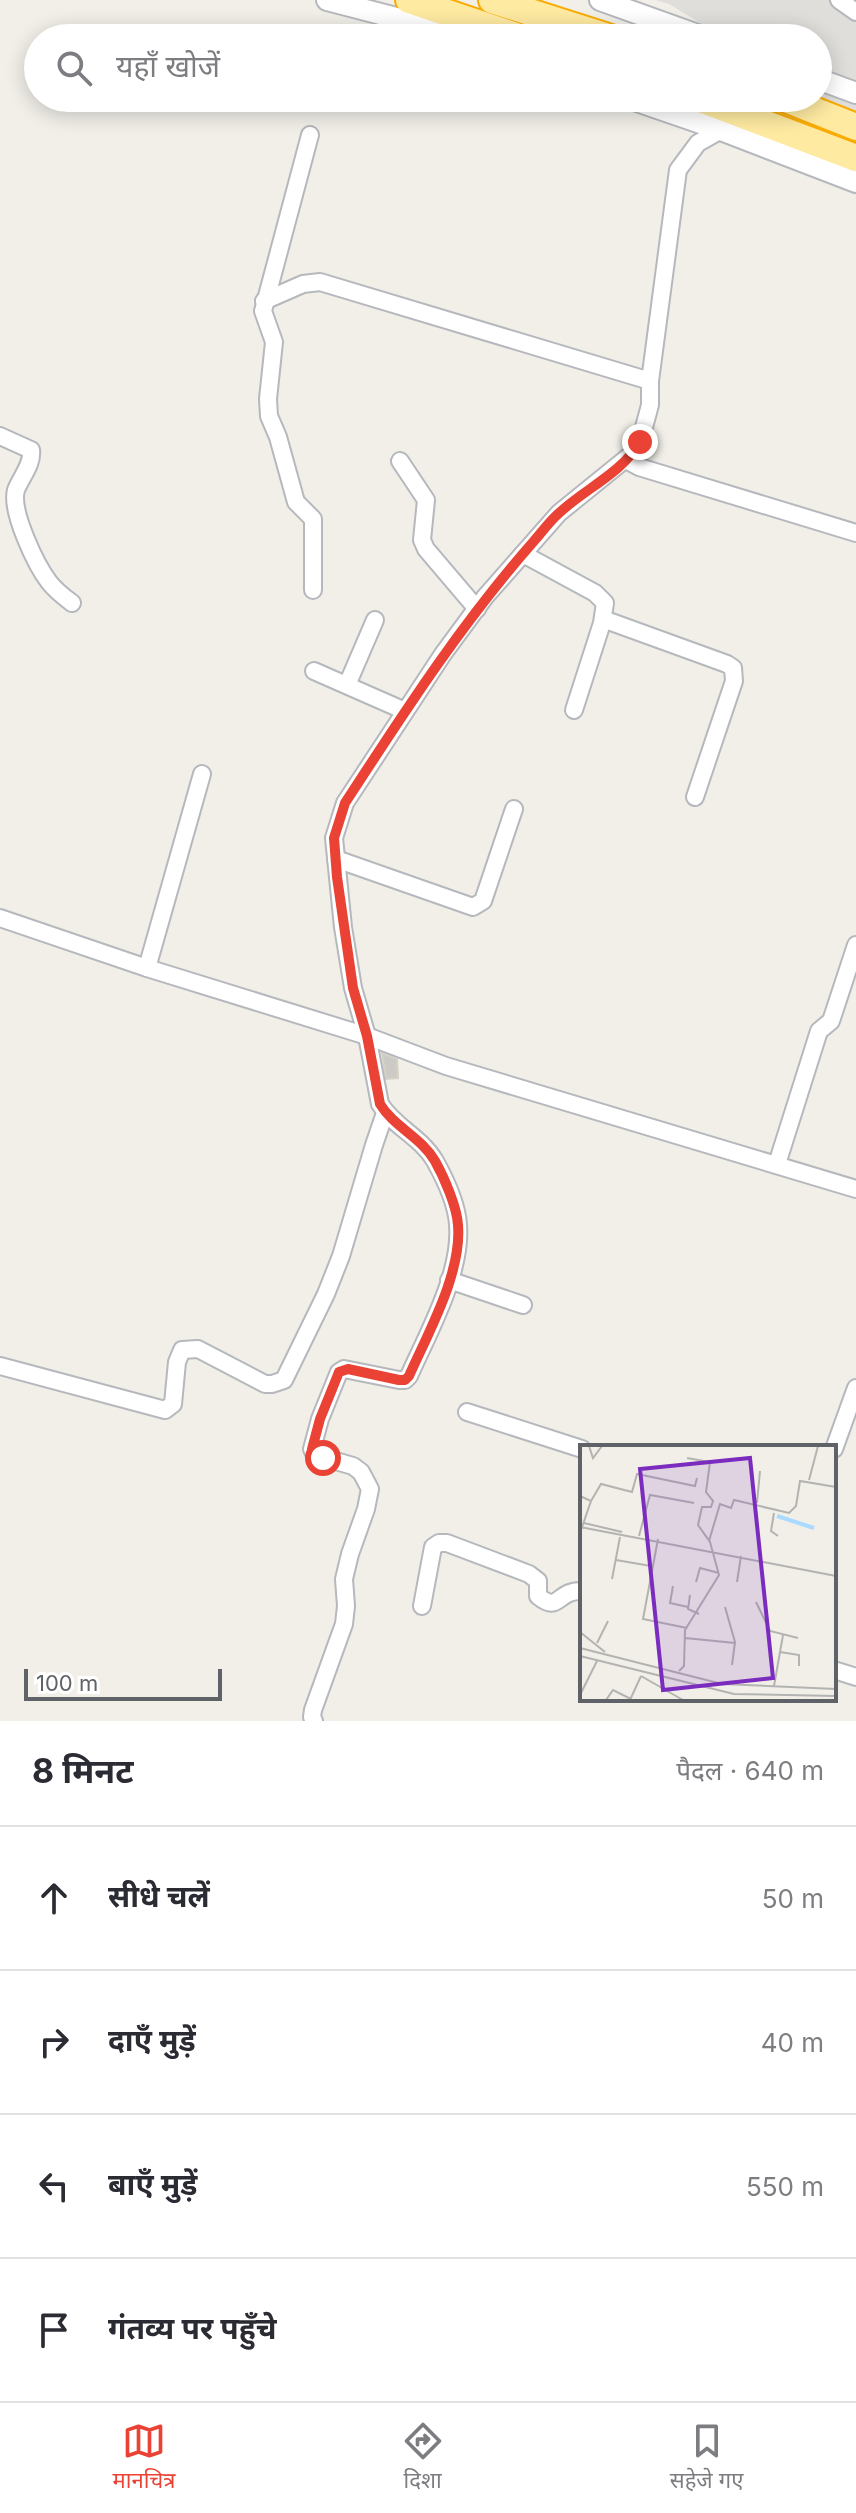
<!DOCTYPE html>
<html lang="hi">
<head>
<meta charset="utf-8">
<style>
  :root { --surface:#fff; --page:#f7f7f7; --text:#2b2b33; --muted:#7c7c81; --line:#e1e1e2; --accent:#ea4335 }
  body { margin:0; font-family:Inter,"Noto Sans Devanagari",sans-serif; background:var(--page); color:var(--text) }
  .scale { position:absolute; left:24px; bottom:20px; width:198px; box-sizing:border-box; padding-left:8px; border:4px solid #5f6368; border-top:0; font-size:22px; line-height:28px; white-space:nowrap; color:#5f6368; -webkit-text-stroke:6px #fff; paint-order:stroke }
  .stop { position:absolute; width:24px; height:24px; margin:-18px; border:6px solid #ea4335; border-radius:50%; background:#fff }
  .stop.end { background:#ea4335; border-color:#fff; box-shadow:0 2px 8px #0008 }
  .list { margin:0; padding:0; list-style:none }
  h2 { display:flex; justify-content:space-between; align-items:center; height:104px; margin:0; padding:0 32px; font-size:34px }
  h2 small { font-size:26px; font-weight:400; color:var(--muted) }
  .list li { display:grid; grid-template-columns:52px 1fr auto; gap:24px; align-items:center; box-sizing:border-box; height:144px; padding:0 32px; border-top:2px solid var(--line) }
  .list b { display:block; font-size:30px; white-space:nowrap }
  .list em { font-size:26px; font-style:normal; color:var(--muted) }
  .icon { flex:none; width:44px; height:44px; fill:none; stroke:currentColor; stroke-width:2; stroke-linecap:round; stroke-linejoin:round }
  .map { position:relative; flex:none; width:856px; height:1721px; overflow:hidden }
  .search { position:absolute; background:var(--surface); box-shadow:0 4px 20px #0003; left:24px; right:24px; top:24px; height:88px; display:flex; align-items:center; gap:20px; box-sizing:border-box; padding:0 28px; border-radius:44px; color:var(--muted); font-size:30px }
  .sheet { height:680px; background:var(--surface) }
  nav { display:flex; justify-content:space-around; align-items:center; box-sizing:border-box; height:112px; border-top:2px solid var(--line); background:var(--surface); font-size:22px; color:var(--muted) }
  nav a { display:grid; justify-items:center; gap:4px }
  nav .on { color:var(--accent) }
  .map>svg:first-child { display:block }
</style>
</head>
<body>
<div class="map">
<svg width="856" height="1721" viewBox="0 0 856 1721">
  <rect width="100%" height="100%" fill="#f1efe8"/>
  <polygon fill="#e0deda" points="656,0 856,0 856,118 818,98 818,38 725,38 669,4"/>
  <polygon fill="#cccac5" stroke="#d6d1c6" stroke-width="2" points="382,1053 397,1059 398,1078 386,1079"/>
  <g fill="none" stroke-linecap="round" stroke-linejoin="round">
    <defs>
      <g id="minor">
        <polyline points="839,0 856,12"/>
        <polyline points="310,135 263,311 274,342 268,399 269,416 278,437 296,502 313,519 313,590"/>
        <polyline points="264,301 303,284 320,282 650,381"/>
        <path d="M0 436 31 450C33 464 21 477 16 490 10 511 36 565 49 582 55 590 64 597 72 603"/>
        <polyline points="626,460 639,467 856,533"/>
        <polyline points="400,461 426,500 422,540 426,549 477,609"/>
        <polyline points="523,554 595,593 605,603 602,623 574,710"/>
        <polyline points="603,619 727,664 733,668 734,681 695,797"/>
        <polyline points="314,671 405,711"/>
        <polyline points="347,685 375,620"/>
        <polyline points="336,859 473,907 483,901 514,809"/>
        <polyline points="0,918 147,968 367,1036 446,1066 856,1189"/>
        <polyline points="147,968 202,774"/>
        <polyline points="777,1164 819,1031 831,1021 856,945"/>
        <polyline points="449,1280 523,1305"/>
        <polyline points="0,1366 165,1410 173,1404 177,1362 182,1350 198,1349 265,1384 272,1384 284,1380 326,1294 341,1256 374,1145 385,1113"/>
        <polyline points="467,1412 582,1449"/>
        <polyline points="834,1449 856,1388"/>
        <path d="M422 1606 433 1547 439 1543H447L529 1574 538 1581V1596C560 1614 556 1590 582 1591"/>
        <polyline points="834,1670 856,1677"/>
        <path d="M314 1721 312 1717 313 1710 344 1624 346 1606 344 1579 350 1554 366 1509 370 1489 361 1472 353 1466 315 1455 312 1449 320 1419 339 1372 344 1369 399 1380H405L409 1376C428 1333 462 1273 458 1225 457 1205 445 1179 435 1161 421 1137 394 1127 380 1104L367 1036 353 988 343 927 334 838 345 803 443 654 485 597 559 513 633 453 640 442 650 405V381L678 170 698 143 721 130"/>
      </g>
      <g id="tertiary">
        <polyline points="327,0 400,19 454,38"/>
        <polyline points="600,0 706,38"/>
        <polyline points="818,79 856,93"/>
        <polyline points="628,98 721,130 856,182"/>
      </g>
      <g id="trunk">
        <polyline points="409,0 522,38"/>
        <polyline points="492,0 611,38"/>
        <polyline points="698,98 856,158"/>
        <polyline points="783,98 856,127"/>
      </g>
    </defs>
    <use href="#minor" stroke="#b5b8bc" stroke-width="20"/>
    <use href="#tertiary" stroke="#b5b8bc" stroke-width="24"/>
    <use href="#trunk" stroke="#f9ab00" stroke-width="30"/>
    <use href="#minor" stroke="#fff" stroke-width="16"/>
    <use href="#tertiary" stroke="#fff" stroke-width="20"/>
    <use href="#trunk" stroke="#feeaa1" stroke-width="26"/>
  </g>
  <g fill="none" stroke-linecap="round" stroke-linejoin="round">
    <path stroke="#ea4335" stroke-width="10" d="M323 1458 315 1455 312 1449 320 1419 339 1372 348 1369 399 1380H405L409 1376C428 1333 462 1273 458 1225 457 1207 444 1177 435 1161 421 1137 394 1127 380 1104L367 1036 353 988 337 877 334 838 345 803C405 711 461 624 534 541 542 532 549 522 558 514 584 489 621 474 640 442"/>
  </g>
  <g transform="translate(580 1445)">
    <rect width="256" height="256" fill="#f1efe8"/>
    <path fill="none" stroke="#aadaff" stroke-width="4" d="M197 71 234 83"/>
    <path fill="none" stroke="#b3b3b1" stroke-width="2" d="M9 1 13 13 22 1M229 35 238 1M0 51 11 56 0 88M11 56 21 39 52 47 57 29 115 41 117 33M177 58 180 26M194 68 191 86 198 91M4 78 42 87M0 82 256 131M59 91 70 50 114 58M78 94 63 174 107 183M129 96 140 59 151 63 154 55 209 68 216 61 220 36 256 42M36 115 71 121M32 134 40 92M116 137 120 123 139 128M157 137 161 111M93 141 90 158 108 162M110 150 108 164 119 169M176 157 190 186 218 193M145 162 155 197 152 220M0 187 25 207M105 193 155 198M17 198 28 176M0 203 142 239 256 244M200 207 219 210V221M0 211 154 249 256 251M99 226 104 221 105 185 139 130 130 97 118 80 122 62H131L133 56 126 47 130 17 107 13M61 231 103 255M194 241 203 190M0 250 17 216M26 255 33 245 51 254M50 255 61 231"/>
    <path fill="#7b2cbf" fill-opacity="0.15" stroke="#7b2cbf" stroke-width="4" d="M170 13 193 233 83 245 60 24Z"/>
    <rect width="256" height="256" fill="none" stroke="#5f6368" stroke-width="4"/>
  </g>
</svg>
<div class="scale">100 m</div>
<div class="stop" style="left:323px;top:1458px"></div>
<div class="stop end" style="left:640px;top:442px"></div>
<div class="search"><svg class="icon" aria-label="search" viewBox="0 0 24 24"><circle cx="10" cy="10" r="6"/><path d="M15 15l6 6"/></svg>यहाँ खोजें</div>
</div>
<section class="sheet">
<h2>8 मिनट<small>पैदल · 640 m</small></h2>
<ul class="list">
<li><svg class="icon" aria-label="ahead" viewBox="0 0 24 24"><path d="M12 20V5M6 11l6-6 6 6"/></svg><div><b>सीधे चलें</b></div><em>50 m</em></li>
<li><svg class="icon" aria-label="right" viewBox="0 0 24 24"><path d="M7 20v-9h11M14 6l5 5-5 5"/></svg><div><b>दाएँ मुड़ें</b></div><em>40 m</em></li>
<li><svg class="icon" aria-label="left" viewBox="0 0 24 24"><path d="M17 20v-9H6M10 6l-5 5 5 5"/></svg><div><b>बाएँ मुड़ें</b></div><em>550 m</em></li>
<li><svg class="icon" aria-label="arrive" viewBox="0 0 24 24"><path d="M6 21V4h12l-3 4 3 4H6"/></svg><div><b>गंतव्य पर पहुँचे</b></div></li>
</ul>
</section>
<nav>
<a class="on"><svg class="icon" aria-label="map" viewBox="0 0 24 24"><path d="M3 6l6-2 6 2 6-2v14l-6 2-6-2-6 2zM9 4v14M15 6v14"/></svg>मानचित्र</a>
<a><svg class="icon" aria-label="directions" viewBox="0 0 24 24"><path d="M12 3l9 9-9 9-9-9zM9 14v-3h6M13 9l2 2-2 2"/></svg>दिशा</a>
<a><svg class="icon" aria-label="saved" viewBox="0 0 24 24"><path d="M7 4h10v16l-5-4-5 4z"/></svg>सहेजे गए</a>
</nav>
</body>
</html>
